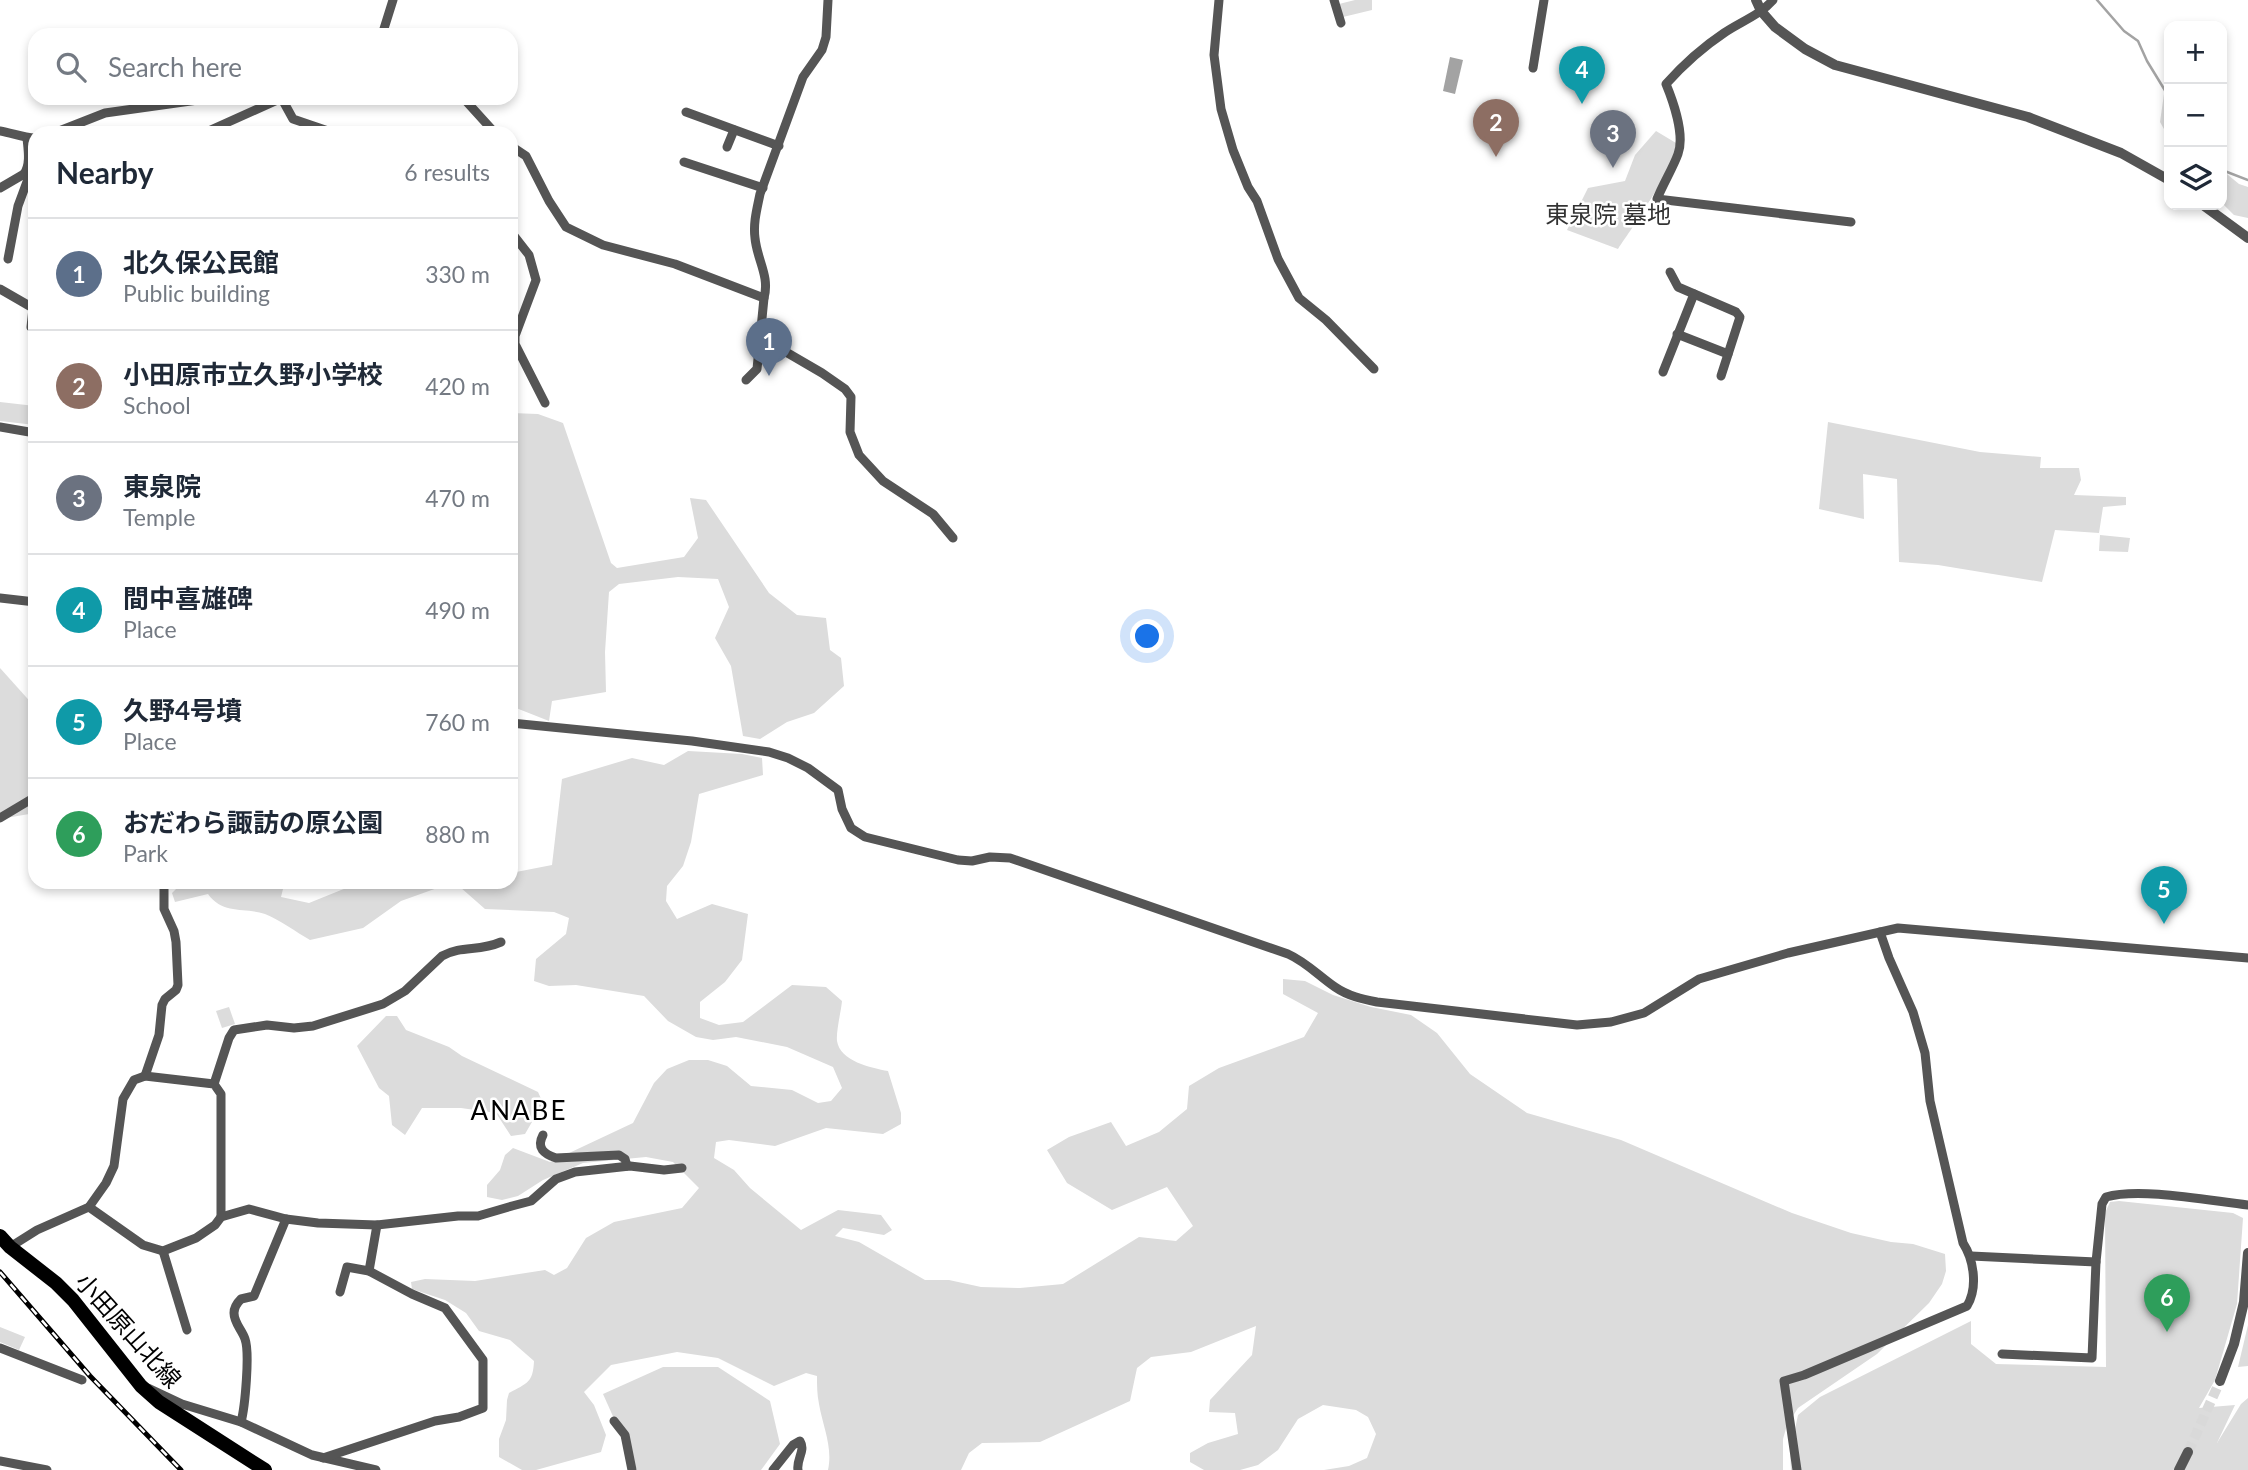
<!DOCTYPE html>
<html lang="en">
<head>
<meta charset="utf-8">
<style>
  :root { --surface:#fff; --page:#f2f2f3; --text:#1f2937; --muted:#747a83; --line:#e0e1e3; --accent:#000 }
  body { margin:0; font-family:Lato,"Noto Sans JP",sans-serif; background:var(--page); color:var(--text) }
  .controls { position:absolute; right:21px; top:21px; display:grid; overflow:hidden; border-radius:14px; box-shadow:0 4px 10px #0003 }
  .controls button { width:63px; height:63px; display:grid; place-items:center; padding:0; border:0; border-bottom:2px solid var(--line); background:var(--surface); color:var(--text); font:35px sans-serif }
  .you { position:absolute; left:1148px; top:637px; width:24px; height:24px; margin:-18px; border:5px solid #fff; border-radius:50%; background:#1a73e8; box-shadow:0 0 0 10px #1a73e833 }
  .badge { display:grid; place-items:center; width:46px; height:46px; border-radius:50%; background:var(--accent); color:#fff; font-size:23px; font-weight:700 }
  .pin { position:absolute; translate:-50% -58px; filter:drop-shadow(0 2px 4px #0008) }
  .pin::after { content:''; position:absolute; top:37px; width:24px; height:21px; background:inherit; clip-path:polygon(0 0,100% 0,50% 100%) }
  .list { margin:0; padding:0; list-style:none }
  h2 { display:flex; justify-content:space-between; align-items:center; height:91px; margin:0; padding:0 28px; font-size:30px }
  h2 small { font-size:23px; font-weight:400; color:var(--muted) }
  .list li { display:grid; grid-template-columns:46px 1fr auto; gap:21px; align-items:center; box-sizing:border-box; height:112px; padding:0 28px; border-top:2px solid var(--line) }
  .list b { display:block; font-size:26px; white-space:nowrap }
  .list p { margin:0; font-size:23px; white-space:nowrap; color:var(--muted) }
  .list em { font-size:23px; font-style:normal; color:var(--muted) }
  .icon { flex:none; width:38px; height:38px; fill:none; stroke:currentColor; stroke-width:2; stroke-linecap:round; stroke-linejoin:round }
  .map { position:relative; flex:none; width:2248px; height:1470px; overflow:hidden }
  .search { position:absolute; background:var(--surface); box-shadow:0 4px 10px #0003; left:28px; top:28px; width:490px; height:77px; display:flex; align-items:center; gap:18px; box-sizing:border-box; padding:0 24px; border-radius:21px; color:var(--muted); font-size:26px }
  .panel { position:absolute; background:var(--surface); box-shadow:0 4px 10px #0003; left:28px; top:126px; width:490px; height:763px; border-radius:21px }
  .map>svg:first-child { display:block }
</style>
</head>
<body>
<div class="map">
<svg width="2248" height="1470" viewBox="0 0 2248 1470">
  <rect width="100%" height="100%" fill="#fff"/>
  <g fill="#dcdcdc">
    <polygon points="1355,0 1372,0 1372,10 1343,17 1339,4"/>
    <polygon points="2169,90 2169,138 2160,122 2164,94"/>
    <path d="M1656 131 1676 143C1675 167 1633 227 1618 249L1567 230 1588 188 1625 181 1635 155Z"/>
    <polygon points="2222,170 2239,184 2248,187 2248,218 2234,215 2222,203"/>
    <polygon points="0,402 35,406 35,425 0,421"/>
    <polygon points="511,413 538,414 563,423 611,563 617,568 684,557 698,538 690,498 706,500 769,593 797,615 826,618 830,650 841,658 844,686 814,713 787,722 760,739 743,736 731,666 715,638 729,607 718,579 678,577 619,584 609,592 605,652 606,692 552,701 549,721 511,706"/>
    <polygon points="1828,422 1980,452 2041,457 2040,468 2079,468 2081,480 2074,495 2126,497 2126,505 2103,507 2099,533 2055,530 2042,582 1938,565 1899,562 1897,479 1863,474 1864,519 1819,509"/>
    <polygon points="2100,535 2130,538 2128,552 2099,551"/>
    <polygon points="0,668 35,707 35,813 0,819"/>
    <path d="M688 751 742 754 762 758 763 775 699 794 691 842 683 866 667 886 666 901 677 919 712 904 748 914 742 960 725 982 700 1002V1018L719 1025 743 1022 792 985 826 987 842 1001C841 1012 836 1031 837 1041 840 1061 871 1068 888 1071L901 1113V1124L883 1134 826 1128 775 1146 729 1140 716 1142 714 1158 734 1170 750 1188 801 1230 838 1210 881 1215 892 1230 884 1235 843 1228 835 1236 859 1242 925 1280H949L981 1287 1020 1288 1063 1284 1139 1237 1176 1241 1193 1226 1167 1187 1112 1210 1067 1183 1047 1150 1069 1137 1111 1122 1126 1146 1159 1132 1187 1109 1189 1086 1219 1068 1304 1037 1318 1013 1283 994V979L1305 981 1333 995 1371 1007 1411 1015 1437 1033 1470 1074 1527 1113 1621 1140 1792 1213 1851 1233 1891 1242 1913 1244 1945 1254 1946 1271 1942 1284 1929 1303 1877 1354 1798 1408 1787 1425 1783 1439V1470H1324L1349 1466 1367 1458 1376 1434 1368 1417 1356 1410 1323 1405 1298 1419 1278 1450 1258 1465 1240 1470H1204L1190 1462V1453L1208 1443 1238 1434 1235 1413 1209 1412 1210 1400 1252 1355 1256 1326 1191 1352 1151 1357 1137 1368 1130 1401 1040 1442 982 1443 969 1453 961 1470H828C833 1447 823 1427 819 1404 817 1395 817 1385 817 1376L806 1373 774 1386 718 1358 677 1352 611 1365 584 1392 594 1405 606 1435 601 1452 536 1470H522L499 1457V1439L506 1420 507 1400 509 1393C527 1383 533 1383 534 1361L510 1340 479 1331 466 1313 445 1300 412 1289 411 1282 425 1279 475 1281 545 1270 554 1275 567 1268 586 1238 614 1222 682 1208 699 1188 673 1162 646 1157 583 1163 543 1180 518 1196 502 1200 487 1197V1185L500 1170 505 1155 513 1148 550 1162 633 1123 654 1083 667 1069 689 1060H708L727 1066 751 1086 792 1090 818 1103 831 1101 842 1088 833 1067 787 1047 736 1037 713 1040 696 1037 668 1021 644 996 576 985 549 986 534 981 536 959 566 934 569 918 554 912 485 909 460 887H440L401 901 363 928 310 940C296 932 280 920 265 914 244 907 223 915 208 894L175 902 172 893 183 882H271L283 889 281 897 309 903 361 882H511V873L552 865 562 779 632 758 664 765Z"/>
    <polygon points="229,1007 235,1024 222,1028 216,1011"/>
    <polygon points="386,1016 397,1016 406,1030 449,1047 462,1056 538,1092 543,1103 525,1134 511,1136 496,1113 461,1108 422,1108 405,1135 392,1125 389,1096 379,1088 357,1046"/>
    <polygon points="2119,1201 2233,1213 2243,1218 2237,1304 2215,1380 2199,1408 2235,1405 2217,1443 2241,1404 2248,1398 2248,1470 1791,1470 1790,1453 1798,1415 1820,1397 1971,1321 1971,1344 1996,1364 2106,1367 2105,1213 2110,1202"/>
    <polygon points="2248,1325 2248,1366 2238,1367"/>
    <polygon points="0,1327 25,1337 19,1350 0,1342"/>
    <polygon points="663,1367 718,1367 770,1401 780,1444 761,1470 637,1470 603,1394"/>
  </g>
  <polygon fill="#a3a3a3" points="1450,57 1463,60 1455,94 1443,91"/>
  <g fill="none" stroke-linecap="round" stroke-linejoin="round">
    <g stroke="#a3a3a3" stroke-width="2.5">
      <polyline points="2097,0 2124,31 2138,41 2147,61 2169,97"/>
      <polyline points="2222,170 2248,180"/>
    </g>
    <polyline stroke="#d9d9d9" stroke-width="10" stroke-dasharray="10 5" stroke-linecap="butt" points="2188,1452 2220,1381"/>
    <g stroke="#555" stroke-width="9">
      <polyline points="1219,0 1214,55 1221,109 1233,150 1248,187 1257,201 1278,259 1299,298 1326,320 1374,369"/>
      <polyline points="1334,0 1341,23"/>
      <path d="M1773 0C1760 15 1740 22 1724 33 1703 47 1683 65 1666 84 1673 101 1685 135 1678 154 1673 168 1663 184 1657 199L1851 222"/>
      <polyline points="382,35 393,0"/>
      <polyline points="1533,68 1544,0"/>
      <polyline points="457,98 466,101 495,133"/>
      <polyline points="282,99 293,119 334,133"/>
      <polyline points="686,112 779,146"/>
      <path d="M0 131C12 133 24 138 35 138"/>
      <polyline points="54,133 105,113 212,98"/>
      <polyline points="204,133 282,98"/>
      <path d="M27 138C28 149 31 164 24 174L28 179 35 183"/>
      <path d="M511 146 526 156 549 201 566 227 603 245 675 264 764 298C770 276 757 260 755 238 753 223 757 209 760 194L803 77 822 50 826 37 828 0"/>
      <polyline points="727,147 734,130"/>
      <polyline points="684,162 763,188"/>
      <polyline points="0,188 24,174"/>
      <polyline points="511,232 529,255 536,280 515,336 515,344 545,403"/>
      <polyline points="8,259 18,206 28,179"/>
      <polyline points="1670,272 1678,287 1736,312 1740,317 1721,376"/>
      <polyline points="0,289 33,308 31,327 35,328"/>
      <polyline points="1677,334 1728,354"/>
      <polyline points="760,337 822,373 845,389 851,397 850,432 859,455 883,481 933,514 953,538"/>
      <polyline points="1663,372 1694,294"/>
      <polyline points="746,380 757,369 764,298"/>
      <polyline points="0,427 35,433"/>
      <polyline points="0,598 35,602"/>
      <path d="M511 723 692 741 769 752 788 758 808 768 838 790 842 809 851 828 865 837 958 860 972 861 990 857 1010 858 1288 954C1306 962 1319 976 1335 987 1348 996 1362 999 1377 1002L1577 1025 1611 1022 1644 1013 1699 979 1788 953 1898 928 2248 958"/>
      <polyline points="0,818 35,797"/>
      <polyline points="145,1076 159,1035 162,1005 165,999 176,990 178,985 176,942 174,931 164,909 164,887 161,882"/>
      <path d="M214 1084 229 1038 234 1030 267 1025 294 1028 313 1026 383 1004 405 991 442 956C463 945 478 952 501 942"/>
      <path d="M543 1135C536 1148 544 1154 556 1158L619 1155 625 1159 627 1166"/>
      <polyline points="89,1207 143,1245 163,1251 196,1238 215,1225 221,1217 249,1209 286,1219 318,1223 377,1225 458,1216 478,1216 512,1206 531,1201 556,1179 575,1172 630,1166 664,1170 682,1168"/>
      <polyline points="10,1247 37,1230 89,1207 106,1183 114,1166 123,1099 134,1080 145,1076 214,1084 221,1094 221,1217"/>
      <polyline points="163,1251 187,1330"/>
      <polyline points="1971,1256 2096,1262"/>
      <polyline points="369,1271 377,1225"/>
      <polyline points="0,1348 82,1380"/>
      <path d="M2002 1354 2092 1358 2096 1262 2102 1204 2106 1197C2140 1187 2211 1201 2248 1205"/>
      <polyline points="148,1388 182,1404 241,1422 312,1455 376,1470"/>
      <polyline points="614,1421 625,1435 632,1470"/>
      <path d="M241 1422C245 1407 250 1353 245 1339 242 1330 234 1323 234 1313 234 1307 237 1303 241 1299L254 1296 286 1219"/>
      <polyline points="323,1458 435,1421 459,1417 483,1408 483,1360 445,1308 412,1294 369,1271 347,1267 340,1292"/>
      <polyline points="0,1461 47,1470"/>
      <path d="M773 1470 793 1445 800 1441C806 1451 796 1459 798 1470"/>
      <path d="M1797 1470 1784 1381 1804 1375 1967 1306C1978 1288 1974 1260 1963 1243L1930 1101 1925 1053 1913 1012 1889 958 1880 932"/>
    </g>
    <g stroke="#555" stroke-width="10">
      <polyline points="1756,0 1761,11 1775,27 1805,49 1835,65 2028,117 2121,153 2169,180"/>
      <polyline points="2203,205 2248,238"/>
      <polyline points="2220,1381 2234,1344 2244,1302 2248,1253"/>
      <polyline points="2179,1470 2188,1452"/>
    </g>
    <polyline stroke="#000" stroke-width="14" points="0,1236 10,1247 56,1283 73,1300 141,1386 159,1402 265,1470"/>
    <defs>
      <polyline id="rail" points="0,1272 90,1376 181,1470"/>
    </defs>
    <use href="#rail" stroke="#000" stroke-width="5"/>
    <use href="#rail" stroke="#fff" stroke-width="2.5" stroke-dasharray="8" stroke-linecap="butt"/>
  </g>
  <g text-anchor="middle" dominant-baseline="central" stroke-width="5" stroke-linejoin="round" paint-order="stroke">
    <g font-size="24" fill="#333" stroke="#fff">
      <text x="1608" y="213">東泉院 墓地</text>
    </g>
    <g font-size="24" fill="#000" stroke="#fff">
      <text transform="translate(129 1330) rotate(48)">小田原山北線</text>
    </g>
    <g font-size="26" letter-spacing="2" fill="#000" stroke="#fff">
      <text x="519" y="1110">ANABE</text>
    </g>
  </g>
</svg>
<div class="controls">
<button>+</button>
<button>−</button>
<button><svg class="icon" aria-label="layers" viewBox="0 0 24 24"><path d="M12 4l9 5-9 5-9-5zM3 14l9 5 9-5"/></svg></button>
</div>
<div class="you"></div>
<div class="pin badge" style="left:769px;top:376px;background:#5c6f8a">1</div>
<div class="pin badge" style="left:1496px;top:157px;background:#8d6e63">2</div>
<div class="pin badge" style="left:1613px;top:168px;background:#6b7280">3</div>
<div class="pin badge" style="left:1582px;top:104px;background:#0f9aa8">4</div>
<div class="pin badge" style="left:2164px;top:924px;background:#0f9aa8">5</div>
<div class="pin badge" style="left:2167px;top:1332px;background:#2e9e5b">6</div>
<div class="search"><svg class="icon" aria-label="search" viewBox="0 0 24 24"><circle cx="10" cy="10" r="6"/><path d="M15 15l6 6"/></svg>Search here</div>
<section class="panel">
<h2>Nearby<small>6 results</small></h2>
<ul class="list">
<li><span class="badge" style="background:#5c6f8a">1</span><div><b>北久保公民館</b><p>Public building</p></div><em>330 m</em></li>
<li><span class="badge" style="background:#8d6e63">2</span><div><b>小田原市立久野小学校</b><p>School</p></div><em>420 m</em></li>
<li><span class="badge" style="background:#6b7280">3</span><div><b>東泉院</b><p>Temple</p></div><em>470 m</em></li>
<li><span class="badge" style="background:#0f9aa8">4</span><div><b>間中喜雄碑</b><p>Place</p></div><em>490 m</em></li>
<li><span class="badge" style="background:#0f9aa8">5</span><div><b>久野4号墳</b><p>Place</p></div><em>760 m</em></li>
<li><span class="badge" style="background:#2e9e5b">6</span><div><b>おだわら諏訪の原公園</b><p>Park</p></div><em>880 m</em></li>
</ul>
</section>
</div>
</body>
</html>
